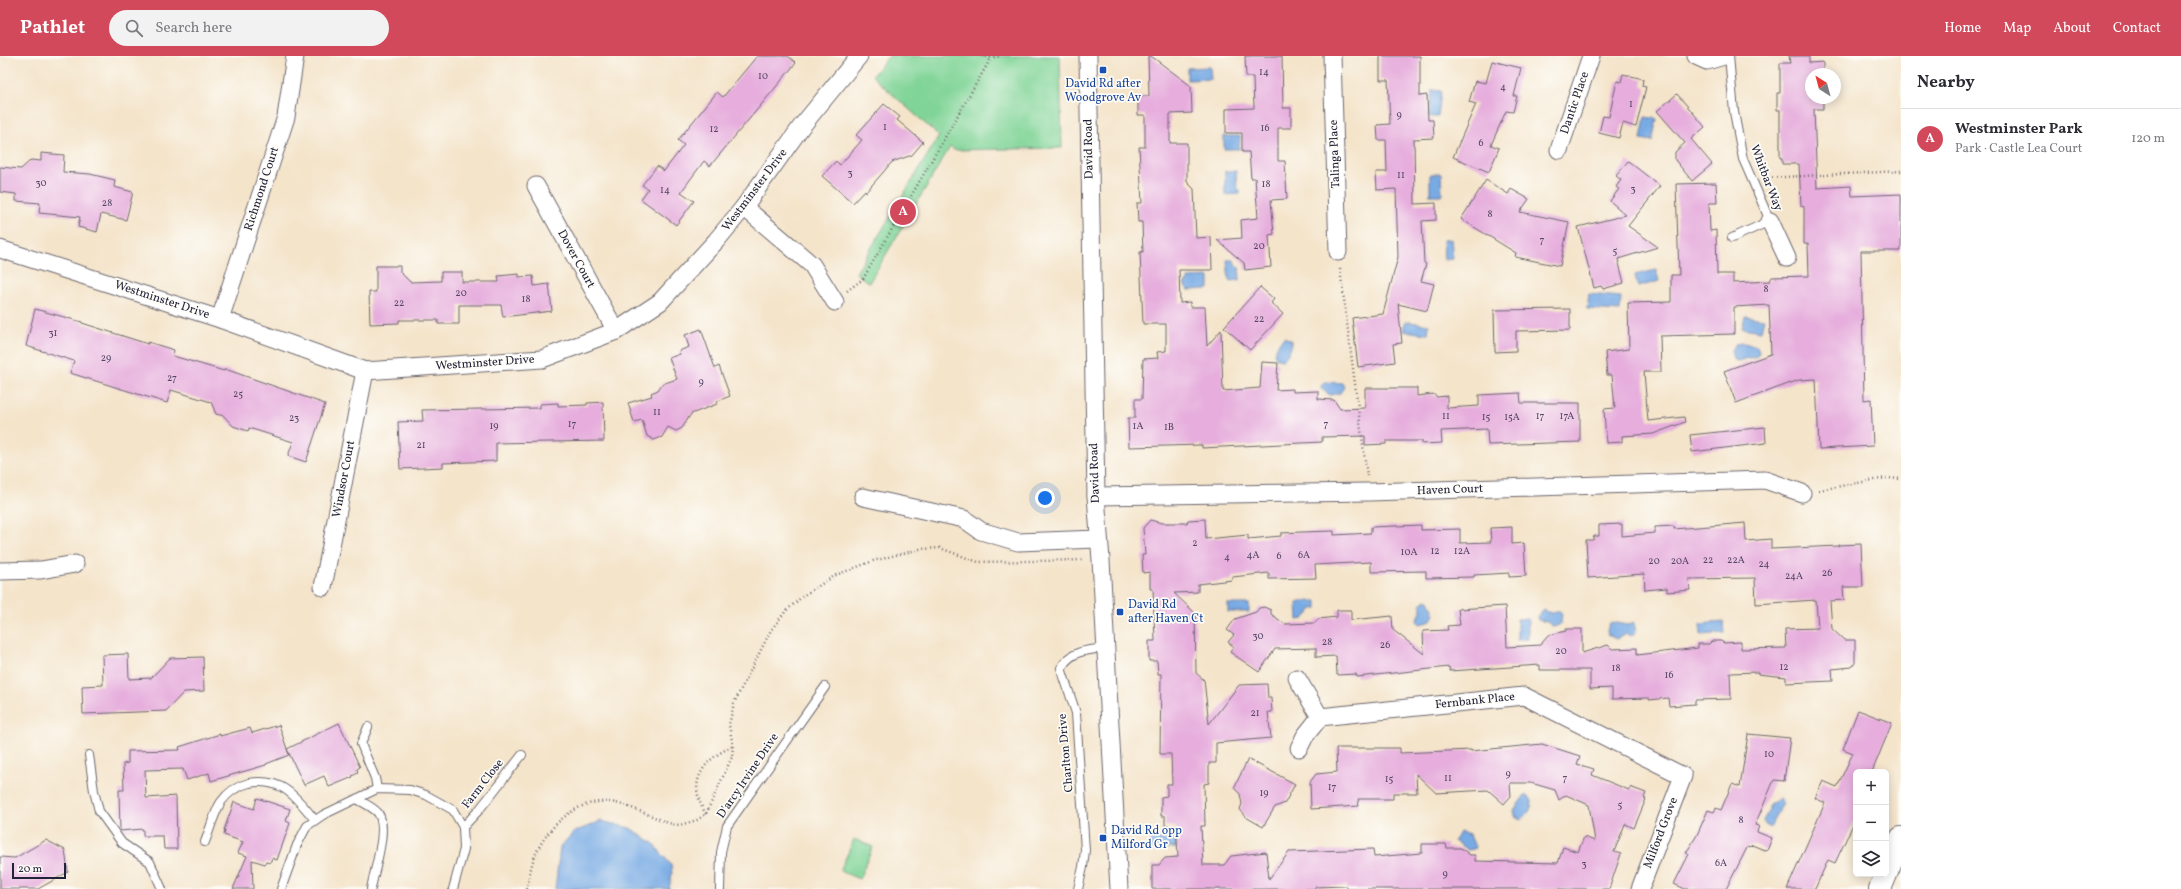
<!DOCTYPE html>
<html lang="en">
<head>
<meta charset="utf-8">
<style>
  :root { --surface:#fff; --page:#f2f2f3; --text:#2b2b33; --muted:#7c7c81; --line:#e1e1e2; --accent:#d1495b }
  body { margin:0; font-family:Vollkorn,serif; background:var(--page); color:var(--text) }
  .controls { position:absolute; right:12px; bottom:12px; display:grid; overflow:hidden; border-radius:6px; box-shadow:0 2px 10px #0003 }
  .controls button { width:36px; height:36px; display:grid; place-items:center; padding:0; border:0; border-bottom:1px solid var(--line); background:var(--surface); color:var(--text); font:20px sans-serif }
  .compass { position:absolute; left:1805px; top:12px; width:36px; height:36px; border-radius:50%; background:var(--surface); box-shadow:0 2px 10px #0003; rotate:324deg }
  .scale { position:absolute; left:12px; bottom:10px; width:54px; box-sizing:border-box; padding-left:4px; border:2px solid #22223b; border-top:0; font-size:11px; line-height:14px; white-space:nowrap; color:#22223b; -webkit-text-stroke:3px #fdfcf7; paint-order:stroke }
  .you { position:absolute; left:1045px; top:442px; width:14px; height:14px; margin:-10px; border:3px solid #fff; border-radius:50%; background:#1a73e8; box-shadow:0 0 0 6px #1a73e833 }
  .badge { display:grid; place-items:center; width:26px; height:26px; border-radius:50%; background:var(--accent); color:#fff; font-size:13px; font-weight:700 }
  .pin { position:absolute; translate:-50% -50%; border:2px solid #fff; box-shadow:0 1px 4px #0006 }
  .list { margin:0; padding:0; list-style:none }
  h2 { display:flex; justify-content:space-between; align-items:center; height:52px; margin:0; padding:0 16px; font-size:17px }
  h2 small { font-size:13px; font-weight:400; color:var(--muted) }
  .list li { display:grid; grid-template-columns:26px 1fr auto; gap:12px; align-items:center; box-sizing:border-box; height:60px; padding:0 16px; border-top:1px solid var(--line) }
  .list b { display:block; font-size:15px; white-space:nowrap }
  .list p { margin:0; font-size:13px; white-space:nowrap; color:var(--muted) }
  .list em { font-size:13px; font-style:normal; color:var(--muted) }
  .icon { flex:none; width:22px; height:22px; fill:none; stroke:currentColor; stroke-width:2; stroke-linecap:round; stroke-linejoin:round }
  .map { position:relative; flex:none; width:1901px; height:833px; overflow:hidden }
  header { display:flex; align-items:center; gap:24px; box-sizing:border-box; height:56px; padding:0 20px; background:var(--accent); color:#fff }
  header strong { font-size:19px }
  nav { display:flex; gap:22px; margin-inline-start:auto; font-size:14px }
  .search { width:280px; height:36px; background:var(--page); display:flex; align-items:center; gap:10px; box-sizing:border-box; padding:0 14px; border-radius:22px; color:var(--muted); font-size:15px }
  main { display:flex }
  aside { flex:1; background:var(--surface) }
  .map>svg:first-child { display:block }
</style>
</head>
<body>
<header>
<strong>Pathlet</strong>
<div class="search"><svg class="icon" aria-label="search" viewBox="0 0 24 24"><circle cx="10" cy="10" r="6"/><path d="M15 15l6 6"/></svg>Search here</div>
<nav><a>Home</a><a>Map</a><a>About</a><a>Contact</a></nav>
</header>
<main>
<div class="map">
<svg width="1901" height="833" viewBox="0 0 1901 833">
  <rect width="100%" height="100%" fill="#fdfcf7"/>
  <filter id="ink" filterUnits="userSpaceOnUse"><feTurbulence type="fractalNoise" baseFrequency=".025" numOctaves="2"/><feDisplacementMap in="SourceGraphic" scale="8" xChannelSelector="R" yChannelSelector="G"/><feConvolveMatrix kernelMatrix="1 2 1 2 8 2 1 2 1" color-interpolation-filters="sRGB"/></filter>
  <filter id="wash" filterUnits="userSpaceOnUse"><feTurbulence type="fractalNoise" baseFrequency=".012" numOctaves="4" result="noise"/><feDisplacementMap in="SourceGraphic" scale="16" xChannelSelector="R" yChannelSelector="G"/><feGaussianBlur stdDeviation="0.9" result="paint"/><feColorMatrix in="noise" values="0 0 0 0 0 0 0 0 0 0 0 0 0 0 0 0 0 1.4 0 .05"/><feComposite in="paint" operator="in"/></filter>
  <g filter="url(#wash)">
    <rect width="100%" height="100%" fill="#f4e4ca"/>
    <g fill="#80d497" stroke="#517b69">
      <polygon points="889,0 1060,0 1062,92 954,94 950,91 869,227 856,217 939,80 872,20"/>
      <polygon points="854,783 873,791 859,823 840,815"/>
    </g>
    <g fill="#78aae4" stroke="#4d6690">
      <polygon points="1210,11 1211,23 1187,24 1187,12"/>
      <polygon points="1432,34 1441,35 1438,61 1429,61"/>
      <polygon points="1645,61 1657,63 1652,85 1641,83"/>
      <polygon points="1224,80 1240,80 1239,93 1224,93"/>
      <polygon points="1225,115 1236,115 1237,132 1240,134 1240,138 1225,139"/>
      <polygon points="1430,118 1441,118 1442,139 1430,139"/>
      <polygon points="1451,183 1453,203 1444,204 1443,184"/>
      <polygon points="1227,204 1234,204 1235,208 1239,211 1240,224 1229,225"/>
      <polygon points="1656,214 1659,225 1638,231 1635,219"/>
      <polygon points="1209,221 1209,233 1188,234 1184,228 1188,225 1188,222"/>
      <polygon points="1589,238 1621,241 1620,255 1587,253"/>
      <polygon points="1745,260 1764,263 1761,275 1742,272"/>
      <polygon points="1405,265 1429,269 1428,278 1403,275"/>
      <path d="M1284 281 1291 284C1293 292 1288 299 1282 304L1277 303 1274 297 1280 285Z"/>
      <polygon points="1743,287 1757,290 1759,296 1757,300 1737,305 1733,303 1731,294 1736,288"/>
      <polygon points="1326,326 1342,327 1344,331 1340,337 1330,339 1320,332 1323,327"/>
      <polygon points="1426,544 1429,544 1435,559 1429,566 1419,568 1417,564 1421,556 1421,548"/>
      <polygon points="1300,545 1317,545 1317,552 1312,553 1304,563 1298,564 1297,547"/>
      <rect x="1228" y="548" width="21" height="8"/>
      <polygon points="1543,554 1552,557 1556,555 1560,555 1562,559 1561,568 1554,571 1547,566 1538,564 1537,560"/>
      <polygon points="1517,563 1528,563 1528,583 1517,584"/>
      <polygon points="1612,566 1628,569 1634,567 1636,576 1631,580 1626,578 1616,583 1608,579 1607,575 1609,568"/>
      <polygon points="1724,566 1725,577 1701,579 1700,568"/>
      <path d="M1525 739 1532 744C1532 753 1528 759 1521 763L1515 760 1514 754Z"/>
      <polygon points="1779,743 1783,748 1774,762 1771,771 1767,771 1763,765 1769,753 1769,748"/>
      <polygon points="601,765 630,772 653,787 671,809 672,818 669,833 555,833 560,791 574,776"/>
      <polygon points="1459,776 1470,779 1475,791 1474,793 1468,794 1454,785"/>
      <polygon points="1176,783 1176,792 1151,793 1151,784"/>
    </g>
    <g id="blocks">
      <g fill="#e6addd">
        <polygon points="757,0 788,0 796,7 710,110 704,105 681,136 694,145 676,169 641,143 648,133 642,129 657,110 664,115 684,89 678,84 717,36 723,41"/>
        <polygon points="1148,0 1151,0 1191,30 1192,57 1170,58 1170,87 1187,87 1187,126 1194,133 1196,182 1211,181 1212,214 1179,214 1180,247 1190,246 1190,251 1205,251 1207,290 1221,274 1223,335 1260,332 1262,306 1278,307 1276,334 1293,333 1293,336 1318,335 1318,343 1334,344 1340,353 1365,352 1365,332 1417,332 1417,340 1433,338 1437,341 1447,340 1447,352 1479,350 1479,339 1520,337 1521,347 1580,347 1580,386 1488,389 1487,373 1441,375 1442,387 1422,388 1422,385 1386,385 1386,388 1365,389 1365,380 1322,381 1322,386 1202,392 1202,389 1129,391 1128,362 1135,362 1135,343 1142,343 1143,303 1158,302 1157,296 1166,295 1166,268 1143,268 1140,196 1143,196 1142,166 1138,166 1137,147 1142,147 1139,91 1145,91 1145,59 1138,59 1138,40 1149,40"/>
        <polygon points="1245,0 1282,0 1283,52 1291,52 1291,72 1278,72 1278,105 1285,105 1287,143 1271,144 1274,178 1269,179 1271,211 1245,214 1244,207 1217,184 1242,182 1241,164 1258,162 1255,122 1251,122 1249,96 1242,96 1242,77 1226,77 1226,53 1254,52 1253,21 1246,21"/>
        <polygon points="1380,0 1420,0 1420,40 1427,39 1428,64 1433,64 1434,82 1414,83 1415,148 1436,147 1436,164 1422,165 1424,207 1426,208 1421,225 1434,228 1427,255 1398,248 1402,287 1393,288 1395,306 1358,311 1352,262 1383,258 1398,201 1396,133 1377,134 1376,116 1387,116 1386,84 1378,84 1377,69 1390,68 1388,24 1380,24"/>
        <polygon points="1789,0 1809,0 1809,7 1823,6 1823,18 1811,18 1811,42 1823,42 1823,53 1814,53 1817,132 1851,130 1852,140 1901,138 1901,195 1861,195 1864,344 1871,343 1873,390 1819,393 1816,323 1799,324 1736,347 1724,315 1771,298 1769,249 1734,251 1734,278 1660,280 1661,316 1644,316 1648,365 1684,361 1685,366 1653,378 1622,380 1622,386 1606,387 1604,353 1615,352 1612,319 1607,319 1605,296 1629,293 1628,247 1671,246 1671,219 1679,219 1676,128 1716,127 1717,147 1709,147 1710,175 1716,174 1717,218 1733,218 1733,227 1770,225 1772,221 1809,220 1808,188 1804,188 1804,151 1801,150 1799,108 1782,108 1782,102 1780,102 1780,54 1777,54 1777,37 1780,37 1780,7 1790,7"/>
        <polygon points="1492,5 1521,12 1514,40 1517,40 1513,56 1506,55 1491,89 1499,92 1489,116 1453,101 1476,48 1469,46 1475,25 1486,27"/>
        <polygon points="1623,18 1643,23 1642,30 1646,31 1636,71 1623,67 1619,82 1599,77 1603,60 1609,61 1617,25 1621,26"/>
        <polygon points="1677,38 1705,71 1691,83 1712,108 1692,125 1675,104 1675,96 1685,87 1657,55"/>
        <polygon points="884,48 900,61 897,64 923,86 912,99 892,106 866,136 865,134 853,147 822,120 836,105 840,109 862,84 856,79"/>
        <polygon points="41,97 64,99 63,116 90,118 115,124 114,131 133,136 126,164 101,158 97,176 78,171 80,161 39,157 40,147 16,145 16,138 0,136 0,111 21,113 31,104 41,105"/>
        <polygon points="1628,105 1660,130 1628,170 1658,191 1618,203 1624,227 1603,233 1601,230 1594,232 1578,171 1626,159 1610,145 1619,133 1616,131 1621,124 1616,120"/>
        <polygon points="1486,124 1508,138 1511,133 1529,143 1520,156 1569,166 1560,210 1515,201 1516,197 1461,163"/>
        <polygon points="376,210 400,210 400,216 410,226 441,225 441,216 462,216 462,226 499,226 498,220 519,218 519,221 533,220 534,230 549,228 552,255 503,261 501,249 459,249 459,268 438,268 438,264 399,264 399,267 370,268 369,236 376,236"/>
        <polygon points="1260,231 1274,243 1271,247 1283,258 1250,294 1224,271"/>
        <polygon points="35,253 82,266 82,267 148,288 148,286 174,294 173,300 224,315 225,313 325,348 306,406 288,400 293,386 249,372 248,375 233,370 224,360 216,358 211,346 171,334 167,347 70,317 74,305 26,290"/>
        <polygon points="1570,253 1570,274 1516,275 1516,295 1495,296 1494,254"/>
        <polygon points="701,273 715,312 719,310 730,340 718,345 717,348 691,358 682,372 676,375 668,371 662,381 654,384 647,380 642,364 634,366 628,347 652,340 651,337 658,334 662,328 677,323 669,302 680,298 679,295 689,291 685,279"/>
        <polygon points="603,346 604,385 496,387 496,405 443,407 443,411 400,413 398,366 423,365 422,354 540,352 540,348 558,347 558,350 587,349 587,347"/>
        <polygon points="1765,371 1766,387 1692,396 1690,379"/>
        <polygon points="1205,463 1206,483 1248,479 1248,483 1281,480 1281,477 1301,476 1334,475 1334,479 1371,477 1371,471 1421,469 1421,474 1460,473 1460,487 1491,486 1490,472 1512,471 1512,488 1524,487 1526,520 1509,521 1509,517 1474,519 1474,521 1426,522 1426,515 1371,516 1371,506 1315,509 1316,522 1269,523 1269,517 1232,521 1232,524 1198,528 1198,536 1174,537 1195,557 1196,617 1204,624 1209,668 1239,629 1267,628 1268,642 1271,642 1272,656 1268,656 1271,682 1216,687 1216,707 1209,707 1209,727 1204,728 1205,770 1201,770 1203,809 1224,809 1231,800 1266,796 1269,823 1289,796 1373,793 1374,801 1422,797 1422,788 1446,788 1447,792 1461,792 1470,799 1475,799 1475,805 1558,807 1563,791 1578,796 1584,781 1595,785 1589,749 1566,739 1559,744 1555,734 1531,727 1510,727 1511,740 1504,748 1488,734 1436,737 1416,718 1417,737 1393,737 1393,743 1358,743 1359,750 1311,753 1310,726 1316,718 1337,716 1336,692 1400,692 1400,697 1471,694 1471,695 1542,688 1580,700 1577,708 1594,713 1592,719 1629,734 1630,731 1646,737 1644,742 1646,743 1634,772 1625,768 1614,796 1621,798 1609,833 1347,833 1347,830 1315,831 1315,833 1152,833 1152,809 1159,809 1165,802 1178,801 1176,770 1165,770 1165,760 1161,760 1161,741 1167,740 1167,728 1172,728 1171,698 1160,698 1161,618 1158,618 1157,605 1149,605 1149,585 1155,585 1153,533 1150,533 1150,516 1143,517 1142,499 1145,499 1143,472 1150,464 1162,467 1187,467 1188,464"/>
        <polygon points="1745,467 1746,485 1771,483 1771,493 1839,490 1839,489 1861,488 1863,531 1843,531 1844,544 1830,545 1832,573 1844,584 1855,584 1855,607 1852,611 1832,613 1833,625 1786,627 1786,621 1758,618 1758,616 1730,617 1731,643 1695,644 1695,648 1669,650 1668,642 1649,644 1649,642 1612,643 1612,632 1590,633 1590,614 1540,614 1540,609 1450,615 1449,611 1357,621 1356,618 1337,619 1336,600 1316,601 1316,592 1275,593 1259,616 1230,596 1234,591 1228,586 1234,579 1227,574 1235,563 1256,556 1259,552 1264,551 1271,554 1271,558 1285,568 1315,567 1318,563 1337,561 1337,554 1351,554 1351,564 1392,560 1393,574 1424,598 1423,575 1448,574 1447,570 1460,569 1458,553 1505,550 1507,591 1540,589 1549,579 1566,575 1566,573 1582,573 1582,597 1608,589 1612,593 1637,592 1637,599 1698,592 1698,588 1709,588 1712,585 1721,585 1724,587 1741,586 1741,593 1786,592 1785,573 1818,572 1816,544 1756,548 1755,522 1689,523 1690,534 1667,536 1667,532 1645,534 1644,518 1588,522 1586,484 1593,484 1594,480 1599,480 1599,469 1622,468 1622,480 1655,477 1655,471 1674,470 1674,473"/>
        <polygon points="128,598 129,623 151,622 170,602 203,601 204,635 184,636 166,655 83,658 82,630 103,629 102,599"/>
        <polygon points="1858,654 1892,667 1872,716 1856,716 1856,762 1835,807 1828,804 1815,833 1787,833 1825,747 1815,742 1823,725 1837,731 1853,697 1843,693"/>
        <polygon points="339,667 360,711 357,713 358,717 352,720 353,721 329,731 324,720 304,729 287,693"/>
        <polygon points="279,669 289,699 266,708 266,709 211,725 209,717 187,724 183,713 145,714 146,742 176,740 177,793 164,793 163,780 143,780 143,773 120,775 119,734 124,734 123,708 128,707 128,695 180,694 179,691 220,678 220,680 250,672 252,677"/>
        <polygon points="1748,678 1790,682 1784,725 1774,724 1755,769 1759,770 1757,776 1772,782 1767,795 1752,789 1750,791 1748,790 1726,833 1685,833 1674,828 1689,798 1686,797 1697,779 1708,754 1714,756 1716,752 1721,754 1732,728 1740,731"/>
        <polygon points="1248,703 1295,728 1285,747 1275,751 1263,771 1244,760 1240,753 1242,748 1240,738 1234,732"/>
        <polygon points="257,742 290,753 286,765 290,767 277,804 272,802 270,807 266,806 265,808 252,804 253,833 233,833 247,800 238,797 243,786 224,779 225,774 224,774 234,746 254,753"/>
        <polygon points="46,784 65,794 68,816 38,833 0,833 0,801 15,802"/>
      </g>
    </g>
  </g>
  <g filter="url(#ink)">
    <use href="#blocks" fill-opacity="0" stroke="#6c666d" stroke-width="1"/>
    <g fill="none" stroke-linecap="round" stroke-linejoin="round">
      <defs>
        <g id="lane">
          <polyline points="1729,0 1734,56 1743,103 1770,165 1732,182"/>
          <polyline points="368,671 361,688 375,722 377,733"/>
          <polyline points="89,699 94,735 99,755 122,787 150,806 162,833"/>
          <path d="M357 743C363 747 373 751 378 757 389 772 374 814 371 833"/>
          <polyline points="463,771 479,754 522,699"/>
          <path d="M205 786C210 773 214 757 221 746 228 736 237 730 249 727 282 721 296 741 315 764"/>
          <polyline points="281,833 297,789 307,770 323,759 377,733 410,734 426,739 453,754 463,771 464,793 453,833"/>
          <polyline points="720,833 721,796 727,770 825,631"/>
          <path d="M1078 833 1083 811 1085 794 1076 657 1061 612C1072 594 1087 594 1106 592"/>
        </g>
        <g id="street">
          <polyline points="1088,0 1096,440 1101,504 1119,833"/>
          <polyline points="1332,0 1338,196"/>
          <polyline points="1696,0 1707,5 1724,0"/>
          <polyline points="1559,94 1591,0"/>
          <polyline points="536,130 616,275"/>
          <polyline points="744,151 812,209 835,246"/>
          <polyline points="1770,165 1787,202"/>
          <polyline points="0,193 220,263 365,315 542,303 616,275 660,246 716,185 744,151 801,71 859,0"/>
          <polyline points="220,263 286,61 295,0"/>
          <polyline points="1096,440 1369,436 1765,424 1802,437"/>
          <polyline points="863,441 964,463 981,475 1018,486 1098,483"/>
          <polyline points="0,515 41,514 75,508"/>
          <polyline points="323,531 365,315"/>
          <polyline points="1297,622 1320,661 1305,680 1299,692"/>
          <polyline points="1320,661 1524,640 1683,720 1640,833"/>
        </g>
        <polyline id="secondary" points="1880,833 1901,782"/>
      </defs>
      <use href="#lane" stroke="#6c666d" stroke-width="10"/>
      <use href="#street" stroke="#6c666d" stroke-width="19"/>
      <use href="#secondary" stroke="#6c666d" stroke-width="24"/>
      <g stroke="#6c666d" stroke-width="2.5" stroke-dasharray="1 3" stroke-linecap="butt">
        <polyline points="982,0 991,2 1000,0"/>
        <polyline points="1764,122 1901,115"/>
        <polyline points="1340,213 1367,420"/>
        <polyline points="847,235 863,223 991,2"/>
        <polyline points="1819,434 1886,422 1901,423"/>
        <path d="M706 758C686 727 702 704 733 690"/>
        <path d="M527 833C529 822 531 808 536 797 549 770 576 743 609 746 622 746 657 763 672 768L680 769 697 764 706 758 732 701 733 690 729 669 734 647 771 574 786 555 804 539 836 519 873 505 920 493 940 492 978 506 1084 504"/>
      </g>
      <use href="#lane" stroke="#fff" stroke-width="8"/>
      <use href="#street" stroke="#fff" stroke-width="17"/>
      <use href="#secondary" stroke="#fff" stroke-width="22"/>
    </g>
  </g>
  <g fill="#1a4fb4" stroke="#fdfcf7" stroke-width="1.5">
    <rect x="1099" y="10" width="8" height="8" rx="2"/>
    <rect x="1116" y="552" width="8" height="8" rx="2"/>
    <rect x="1099" y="778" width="8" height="8" rx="2"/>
  </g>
  <g text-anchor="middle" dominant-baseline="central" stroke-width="3.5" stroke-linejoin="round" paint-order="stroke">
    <g font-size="10" fill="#534564">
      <text x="1264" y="16">14</text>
      <text x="763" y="20">10</text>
      <text x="1503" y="31">4</text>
      <text x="1631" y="48">1</text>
      <text x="1399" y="59">9</text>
      <text x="885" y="71">1</text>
      <text x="1265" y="72">16</text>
      <text x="714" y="73">12</text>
      <text x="1481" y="87">6</text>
      <text x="850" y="117">3</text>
      <text x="1401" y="119">11</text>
      <text x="41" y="127">30</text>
      <text x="1266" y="128">18</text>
      <text x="1633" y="133">3</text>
      <text x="665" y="134">14</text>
      <text x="107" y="147">28</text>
      <text x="1490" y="158">8</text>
      <text x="1542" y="184">7</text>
      <text x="1259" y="190">20</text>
      <text x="1615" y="195">5</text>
      <text x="1766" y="233">8</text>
      <text x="461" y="237">20</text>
      <text x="526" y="243">18</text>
      <text x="399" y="247">22</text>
      <text x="1259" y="263">22</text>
      <text x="53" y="277">31</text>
      <text x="106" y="302">29</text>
      <text x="172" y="322">27</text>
      <text x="701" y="326">9</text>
      <text x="238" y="338">25</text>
      <text x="657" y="356">11</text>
      <text x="1446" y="360">11</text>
      <text x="1540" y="360">17</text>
      <text x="1567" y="360">17A</text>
      <text x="1486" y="361">15</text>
      <text x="1512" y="361">15A</text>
      <text x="294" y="362">23</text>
      <text x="572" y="368">17</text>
      <text x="1326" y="368">7</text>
      <text x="494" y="370">19</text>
      <text x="1138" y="370">1A</text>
      <text x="1169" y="371">1B</text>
      <text x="421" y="389">21</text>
      <text x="1195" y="487">2</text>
      <text x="1435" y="495">12</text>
      <text x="1462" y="495">12A</text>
      <text x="1409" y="496">10A</text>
      <text x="1253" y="499">4A</text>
      <text x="1304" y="499">6A</text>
      <text x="1279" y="500">6</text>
      <text x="1227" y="501">4</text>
      <text x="1708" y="504">22</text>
      <text x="1736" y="504">22A</text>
      <text x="1654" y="505">20</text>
      <text x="1680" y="505">20A</text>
      <text x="1764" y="508">24</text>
      <text x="1827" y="517">26</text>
      <text x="1794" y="520">24A</text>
      <text x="1258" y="580">30</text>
      <text x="1327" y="586">28</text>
      <text x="1385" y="589">26</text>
      <text x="1561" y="595">20</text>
      <text x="1784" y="611">12</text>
      <text x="1616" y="612">18</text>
      <text x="1669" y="619">16</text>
      <text x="1255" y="657">21</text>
      <text x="1769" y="698">10</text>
      <text x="1508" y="718">9</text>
      <text x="1448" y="722">11</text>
      <text x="1565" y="722">7</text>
      <text x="1389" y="723">15</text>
      <text x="1332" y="731">17</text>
      <text x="1264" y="737">19</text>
      <text x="1620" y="749">5</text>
      <text x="1741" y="764">8</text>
      <text x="1721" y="807">6A</text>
      <text x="1584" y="808">3</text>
      <text x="1445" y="818">9</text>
    </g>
    <g font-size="12" fill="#164399" stroke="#fdfcf7" text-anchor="start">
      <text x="1103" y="28" text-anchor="middle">David Rd after<tspan x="1103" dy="14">Woodgrove Av</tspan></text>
      <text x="1128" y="549">David Rd<tspan x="1128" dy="14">after Haven Ct</tspan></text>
      <text x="1111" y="775">David Rd opp<tspan x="1111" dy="14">Milford Gr</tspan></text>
    </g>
    <g font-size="12" fill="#22223b" stroke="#fdfcf7">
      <text transform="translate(1575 47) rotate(-71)">Dantic Place</text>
      <text transform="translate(1089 93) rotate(-91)">David Road</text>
      <text transform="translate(1335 98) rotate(-92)">Talinga Place</text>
      <text transform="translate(1766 122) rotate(69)">Whitbar Way</text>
      <text transform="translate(262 133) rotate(-72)">Richmond Court</text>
      <text transform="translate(755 134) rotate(-53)">Westminster Drive</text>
      <text transform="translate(576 203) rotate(61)">Dover Court</text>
      <text transform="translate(162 244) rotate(18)">Westminster Drive</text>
      <text transform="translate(485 307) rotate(-4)">Westminster Drive</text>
      <text transform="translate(1095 417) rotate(-92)">David Road</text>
      <text transform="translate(344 423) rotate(-79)">Windsor Court</text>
      <text transform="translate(1450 434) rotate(-2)">Haven Court</text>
      <text transform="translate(1475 645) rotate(-6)">Fernbank Place</text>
      <text transform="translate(1066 697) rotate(-95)">Charlton Drive</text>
      <text transform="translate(748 720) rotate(-56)">D'arcy Irvine Drive</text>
      <text transform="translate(483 728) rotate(-52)">Farm Close</text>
      <text transform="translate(1661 777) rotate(-69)">Milford Grove</text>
    </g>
  </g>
</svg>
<div class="controls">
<button>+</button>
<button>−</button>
<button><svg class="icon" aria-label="layers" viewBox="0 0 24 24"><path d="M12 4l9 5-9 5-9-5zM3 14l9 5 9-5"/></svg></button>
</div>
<svg class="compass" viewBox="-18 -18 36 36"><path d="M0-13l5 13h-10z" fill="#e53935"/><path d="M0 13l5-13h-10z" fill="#7c7c81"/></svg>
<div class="scale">20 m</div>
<div class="you"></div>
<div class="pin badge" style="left:903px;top:156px">A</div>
</div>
<aside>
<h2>Nearby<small></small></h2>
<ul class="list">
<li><span class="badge">A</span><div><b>Westminster Park</b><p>Park · Castle Lea Court</p></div><em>120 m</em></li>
</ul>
</aside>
</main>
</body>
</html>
